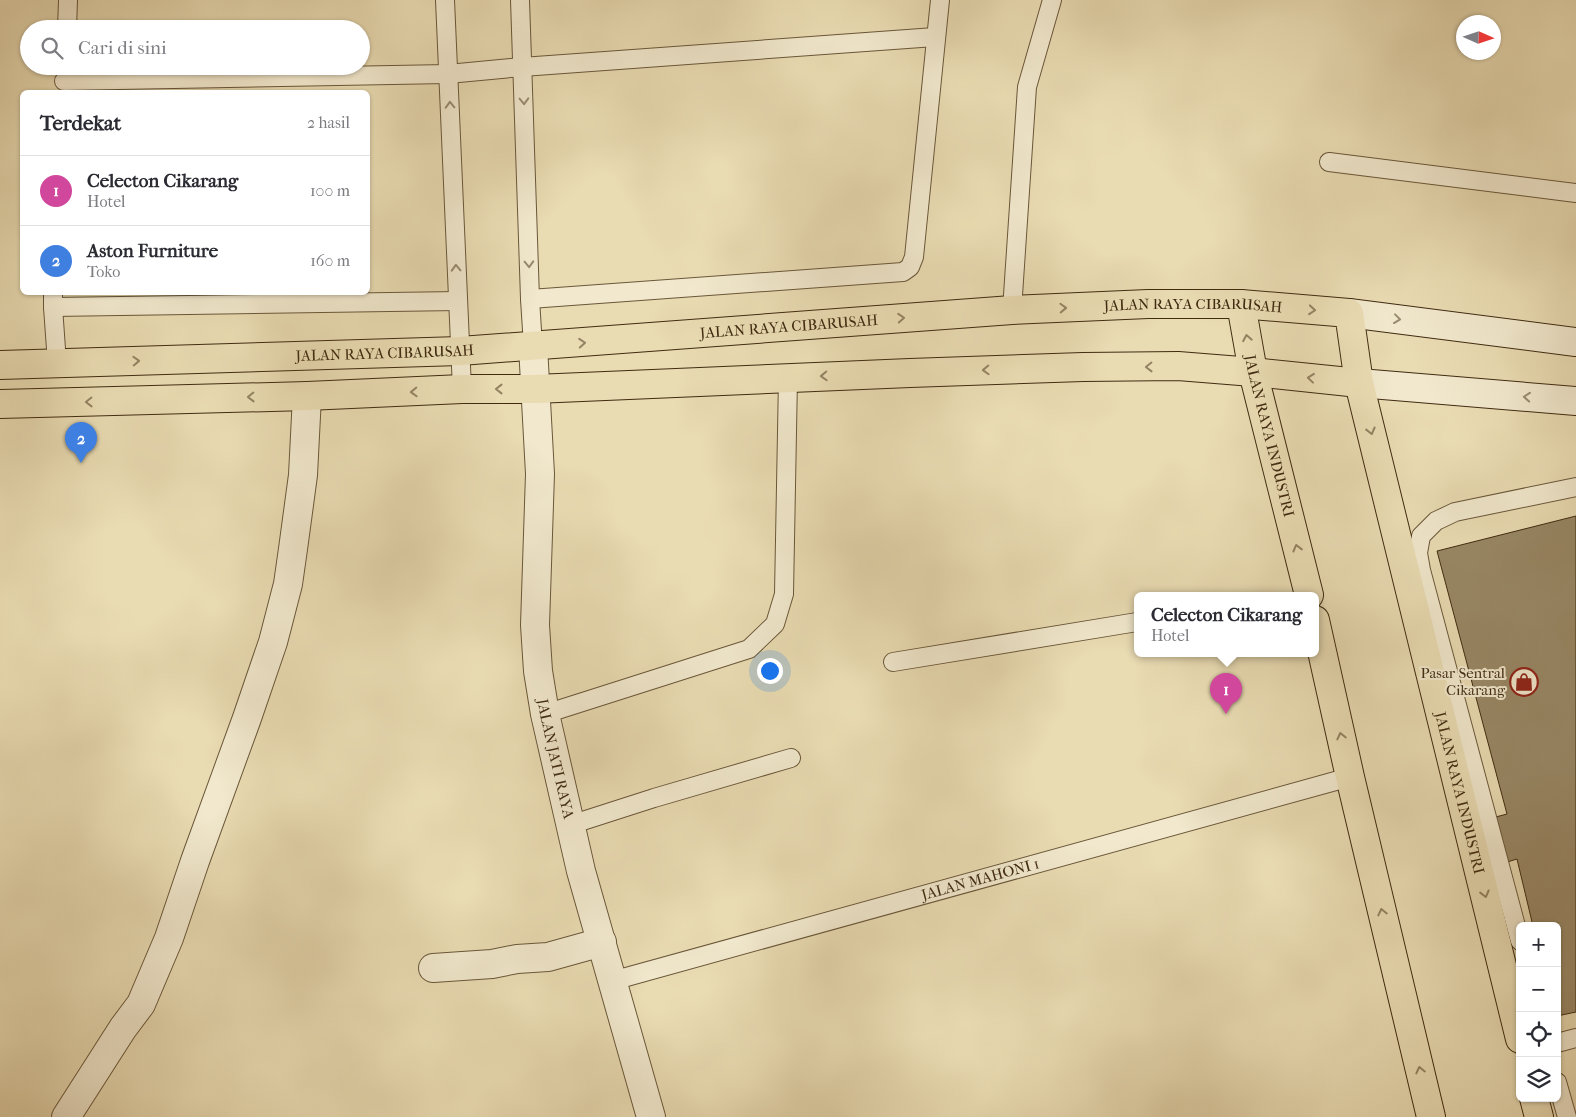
<!DOCTYPE html>
<html lang="id">
<head>
<meta charset="utf-8">
<style>
  :root { --surface:#fff; --page:#f7f7f7; --text:#2b2b33; --muted:#7c7c81; --line:#e1e1e2; --accent:#8f2418 }
  body { margin:0; font-family:"IM FELL French Canon",serif; background:var(--page); color:var(--text) }
  .controls { position:absolute; right:15px; bottom:15px; display:grid; overflow:hidden; border-radius:8px; box-shadow:0 1px 4px #0004 }
  .controls button { width:45px; height:45px; display:grid; place-items:center; padding:0; border:0; border-bottom:1px solid var(--line); background:var(--surface); color:var(--text); font:25px sans-serif }
  .compass { position:absolute; left:1456px; top:15px; width:45px; height:45px; border-radius:50%; background:var(--surface); box-shadow:0 1px 4px #0004; rotate:93deg }
  .you { position:absolute; left:769px; top:670px; width:18px; height:18px; margin:-12px; border:4px solid #fff; border-radius:50%; background:#1a73e8; box-shadow:0 0 0 8px #1a73e833 }
  .badge { display:grid; place-items:center; width:32px; height:32px; border-radius:50%; background:var(--accent); color:#fff; font-size:16px; font-weight:700 }
  .pin { position:absolute; translate:-50% -41px; filter:drop-shadow(0 1px 2px #0008) }
  .pin::after { content:''; position:absolute; top:26px; width:18px; height:15px; background:inherit; clip-path:polygon(0 0,100% 0,50% 100%) }
  .popup { position:absolute; left:1134px; top:592px; width:185px; height:65px; box-sizing:border-box; display:grid; place-content:center; border-radius:8px; background:var(--surface); filter:drop-shadow(0 1px 4px #0005); font-size:16px; white-space:nowrap; color:var(--muted) }
  .popup b { font-size:19px; color:var(--text) }
  .popup::after { content:''; position:absolute; left:50%; top:100%; margin-left:-10px; border:10px solid transparent; border-top-color:var(--surface) }
  .list { margin:0; padding:0; list-style:none }
  h2 { display:flex; justify-content:space-between; align-items:center; height:65px; margin:0; padding:0 20px; font-size:21px }
  h2 small { font-size:16px; font-weight:400; color:var(--muted) }
  .list li { display:grid; grid-template-columns:32px 1fr auto; gap:15px; align-items:center; box-sizing:border-box; height:70px; padding:0 20px; border-top:1px solid var(--line) }
  .list b { display:block; font-size:19px; white-space:nowrap }
  .list p { margin:0; font-size:16px; white-space:nowrap; color:var(--muted) }
  .list em { font-size:16px; font-style:normal; color:var(--muted) }
  .icon { flex:none; width:28px; height:28px; fill:none; stroke:currentColor; stroke-width:2; stroke-linecap:round; stroke-linejoin:round }
  .map { position:relative; flex:none; width:1576px; height:1117px; overflow:hidden }
  .search { position:absolute; background:var(--surface); box-shadow:0 1px 4px #0004; left:20px; top:20px; width:350px; height:55px; display:flex; align-items:center; gap:12px; box-sizing:border-box; padding:0 18px; border-radius:28px; color:var(--muted); font-size:19px }
  .panel { position:absolute; background:var(--surface); box-shadow:0 1px 4px #0004; left:20px; top:90px; width:350px; height:205px; border-radius:8px }
  .map>svg:first-child { display:block }
</style>
</head>
<body>
<div class="map">
<svg width="1576" height="1117" viewBox="0 0 1576 1117">
  <rect width="100%" height="100%" fill="#e9dbb2"/>
  <filter id="stains"><feTurbulence type="fractalNoise" baseFrequency=".004" numOctaves="4"/><feColorMatrix values="0 0 0 0 .2 0 0 0 0 .09 0 0 0 0 .02 0 0 0 .5 -.17"/></filter>
  <radialGradient id="worn" r=".72"><stop offset=".6" stop-color="#630" stop-opacity="0"/><stop offset="1" stop-color="#630" stop-opacity=".3"/></radialGradient>
  <polygon fill="#988765" stroke="#402b11" points="1576,516 1576,1012 1557,1016 1557,926 1533,926 1517,859 1504,863 1492,818 1507,814 1437,551"/>
  <g fill="none" stroke-linecap="round" stroke-linejoin="round">
    <defs>
      <g id="lane">
        <polyline points="445,0 462,389"/>
        <polyline points="520,0 530,299 533,346"/>
        <polyline points="67,29 68,0"/>
        <polyline points="64,81 448,74 522,67 935,37"/>
        <polyline points="1329,162 1576,193"/>
        <polyline points="53,292 53,307 57,363"/>
        <polyline points="530,299 903,272 910,267 914,257 940,0"/>
        <polyline points="53,307 458,301"/>
        <polyline points="1012,310 1027,87 1052,0"/>
        <polyline points="893,662 1137,622"/>
        <polyline points="545,714 749,649 775,624 784,594 788,378"/>
        <polyline points="570,825 654,798 791,758"/>
        <polyline points="1520,941 1421,570 1418,553 1421,536 1436,521 1455,512 1576,487"/>
        <path id="s1" d="M612 981 1350 777"/>
        <polyline points="1557,1043 1576,1038"/>
        <polyline points="1557,1082 1567,1117"/>
      </g>
      <g id="street">
        <path id="s2" d="M533 346 540 474 535 625 538 671 545 714 581 871 651 1117"/>
        <polyline points="433,968 492,964 517,959 548,957 602,942"/>
        <polyline points="66,1117 123,1028 141,1004 169,938 195,861 247,718 273,642 288,584 293,549 303,475 307,396"/>
      </g>
      <g id="secondary">
        <polyline points="1349,313 1576,342"/>
        <polyline points="1359,383 1576,401"/>
      </g>
      <g id="primary">
        <path id="s3" d="M1241 304 1253 372 1309 595"/>
        <path id="s4" d="M0 365 460 351 1012 310 1148 304H1241L1349 313 1359 383 1520 1039"/>
        <polyline points="0,404 307,396 462,389 535,389 910,373 1083,367 1178,366 1253,372 1359,383"/>
        <polyline points="1315,620 1350,777 1431,1117"/>
        <polyline points="1534,1098 1539,1117"/>
      </g>
    </defs>
    <use href="#lane" stroke="#6a5739" stroke-width="20"/>
    <use href="#street" stroke="#6a5739" stroke-width="30"/>
    <use href="#secondary" stroke="#402b11" stroke-width="30"/>
    <use href="#primary" stroke="#402b11" stroke-width="30"/>
    <use href="#lane" stroke="#f1e8cd" stroke-width="18"/>
    <use href="#street" stroke="#f1e8cd" stroke-width="28"/>
    <use href="#secondary" stroke="#f1e8cd" stroke-width="28"/>
    <use href="#primary" stroke="#e9dbb2" stroke-width="28"/>
  </g>
  <defs><path id="oneway-chevron" d="M-2-3.5L2.5 0L-2 3.5" fill="none" stroke-width="1.6" stroke-linecap="round" stroke-linejoin="round" transform="scale(1.25)"/></defs>
  <g stroke="#988a6f">
    <use href="#oneway-chevron" transform="translate(524 101) rotate(88)"/>
    <use href="#oneway-chevron" transform="translate(450 105) rotate(-92)"/>
    <use href="#oneway-chevron" transform="translate(529 264) rotate(88)"/>
    <use href="#oneway-chevron" transform="translate(456 268) rotate(-92)"/>
    <use href="#oneway-chevron" transform="translate(1397 319) rotate(7)"/>
    <use href="#oneway-chevron" transform="translate(1527 397) rotate(-175)"/>
  </g>
  <g stroke="#948362">
    <use href="#oneway-chevron" transform="translate(1063 308) rotate(-2)"/>
    <use href="#oneway-chevron" transform="translate(1312 310) rotate(5)"/>
    <use href="#oneway-chevron" transform="translate(901 318) rotate(-4)"/>
    <use href="#oneway-chevron" transform="translate(1247 338) rotate(-100)"/>
    <use href="#oneway-chevron" transform="translate(582 343) rotate(-4)"/>
    <use href="#oneway-chevron" transform="translate(136 361) rotate(-2)"/>
    <use href="#oneway-chevron" transform="translate(1149 367) rotate(179)"/>
    <use href="#oneway-chevron" transform="translate(986 370) rotate(178)"/>
    <use href="#oneway-chevron" transform="translate(824 376) rotate(178)"/>
    <use href="#oneway-chevron" transform="translate(1311 378) rotate(-174)"/>
    <use href="#oneway-chevron" transform="translate(499 389) rotate(180)"/>
    <use href="#oneway-chevron" transform="translate(414 392) rotate(178)"/>
    <use href="#oneway-chevron" transform="translate(251 397) rotate(179)"/>
    <use href="#oneway-chevron" transform="translate(89 402) rotate(179)"/>
    <use href="#oneway-chevron" transform="translate(1371 431) rotate(76)"/>
    <use href="#oneway-chevron" transform="translate(1297 548) rotate(-104)"/>
    <use href="#oneway-chevron" transform="translate(1341 736) rotate(-103)"/>
    <use href="#oneway-chevron" transform="translate(1485 894) rotate(76)"/>
    <use href="#oneway-chevron" transform="translate(1382 912) rotate(-103)"/>
    <use href="#oneway-chevron" transform="translate(1420 1070) rotate(-103)"/>
  </g>
  <defs>
    <symbol id="shop-ring" viewBox="-11 -11 22 22"><circle r="9.5" fill="#f1e8cd" stroke="#8f2418" stroke-width="1.5"/><path d="M-5-2.5h2.3a2.7 3.5 0 0 1 5.4 0H5L5.5 6h-11ZM-1.5-2.5h3a1.5 2.3 0 0 0-3 0Z" fill="#8f2418"/></symbol>
  </defs>
  <g fill-rule="evenodd">
    <use href="#shop-ring" x="1508" y="666" width="32" height="32"/>
  </g>
  <g text-anchor="middle" dominant-baseline="central" stroke-width="4" stroke-linejoin="round" paint-order="stroke">
    <g font-size="15" fill="#402b11" stroke="#f1e8cd">
      <text stroke="none"><textPath href="#s4" startOffset="1195">JALAN RAYA CIBARUSAH</textPath></text>
      <text stroke="none"><textPath href="#s4" startOffset="790">JALAN RAYA CIBARUSAH</textPath></text>
      <text stroke="none"><textPath href="#s4" startOffset="385">JALAN RAYA CIBARUSAH</textPath></text>
      <text stroke="none"><textPath href="#s3" startOffset="135">JALAN RAYA INDUSTRI</textPath></text>
      <text stroke="none"><textPath href="#s2" startOffset="415">JALAN JATI RAYA</textPath></text>
      <text stroke="none"><textPath href="#s4" startOffset="1844">JALAN RAYA INDUSTRI</textPath></text>
      <text stroke="none"><textPath href="#s1" startOffset="382">JALAN MAHONI 1</textPath></text>
    </g>
    <g font-size="15" fill="#402b11" stroke="#f1e8cd" text-anchor="end">
      <text x="1505" y="673">Pasar Sentral<tspan x="1505" dy="17">Cikarang</tspan></text>
    </g>
  </g>
  <rect width="100%" height="100%" filter="url(#stains)"/>
  <rect width="100%" height="100%" fill="url(#worn)"/>
</svg>
<div class="controls">
<button>+</button>
<button>−</button>
<button><svg class="icon" aria-label="locate" viewBox="0 0 24 24"><circle cx="12" cy="12" r="6"/><path d="M12 2v4M12 18v4M2 12h4M18 12h4"/></svg></button>
<button><svg class="icon" aria-label="layers" viewBox="0 0 24 24"><path d="M12 4l9 5-9 5-9-5zM3 14l9 5 9-5"/></svg></button>
</div>
<svg class="compass" viewBox="-18 -18 36 36"><path d="M0-13l5 13h-10z" fill="#e53935"/><path d="M0 13l5-13h-10z" fill="#7c7c81"/></svg>
<div class="you"></div>
<div class="pin badge" style="left:1226px;top:714px;background:#d1479c">1</div>
<div class="popup"><b>Celecton Cikarang</b>Hotel</div>
<div class="pin badge" style="left:81px;top:463px;background:#3f7fe0">2</div>
<div class="search"><svg class="icon" aria-label="search" viewBox="0 0 24 24"><circle cx="10" cy="10" r="6"/><path d="M15 15l6 6"/></svg>Cari di sini</div>
<section class="panel">
<h2>Terdekat<small>2 hasil</small></h2>
<ul class="list">
<li><span class="badge" style="background:#d1479c">1</span><div><b>Celecton Cikarang</b><p>Hotel</p></div><em>100 m</em></li>
<li><span class="badge" style="background:#3f7fe0">2</span><div><b>Aston Furniture</b><p>Toko</p></div><em>160 m</em></li>
</ul>
</section>
</div>
</body>
</html>
